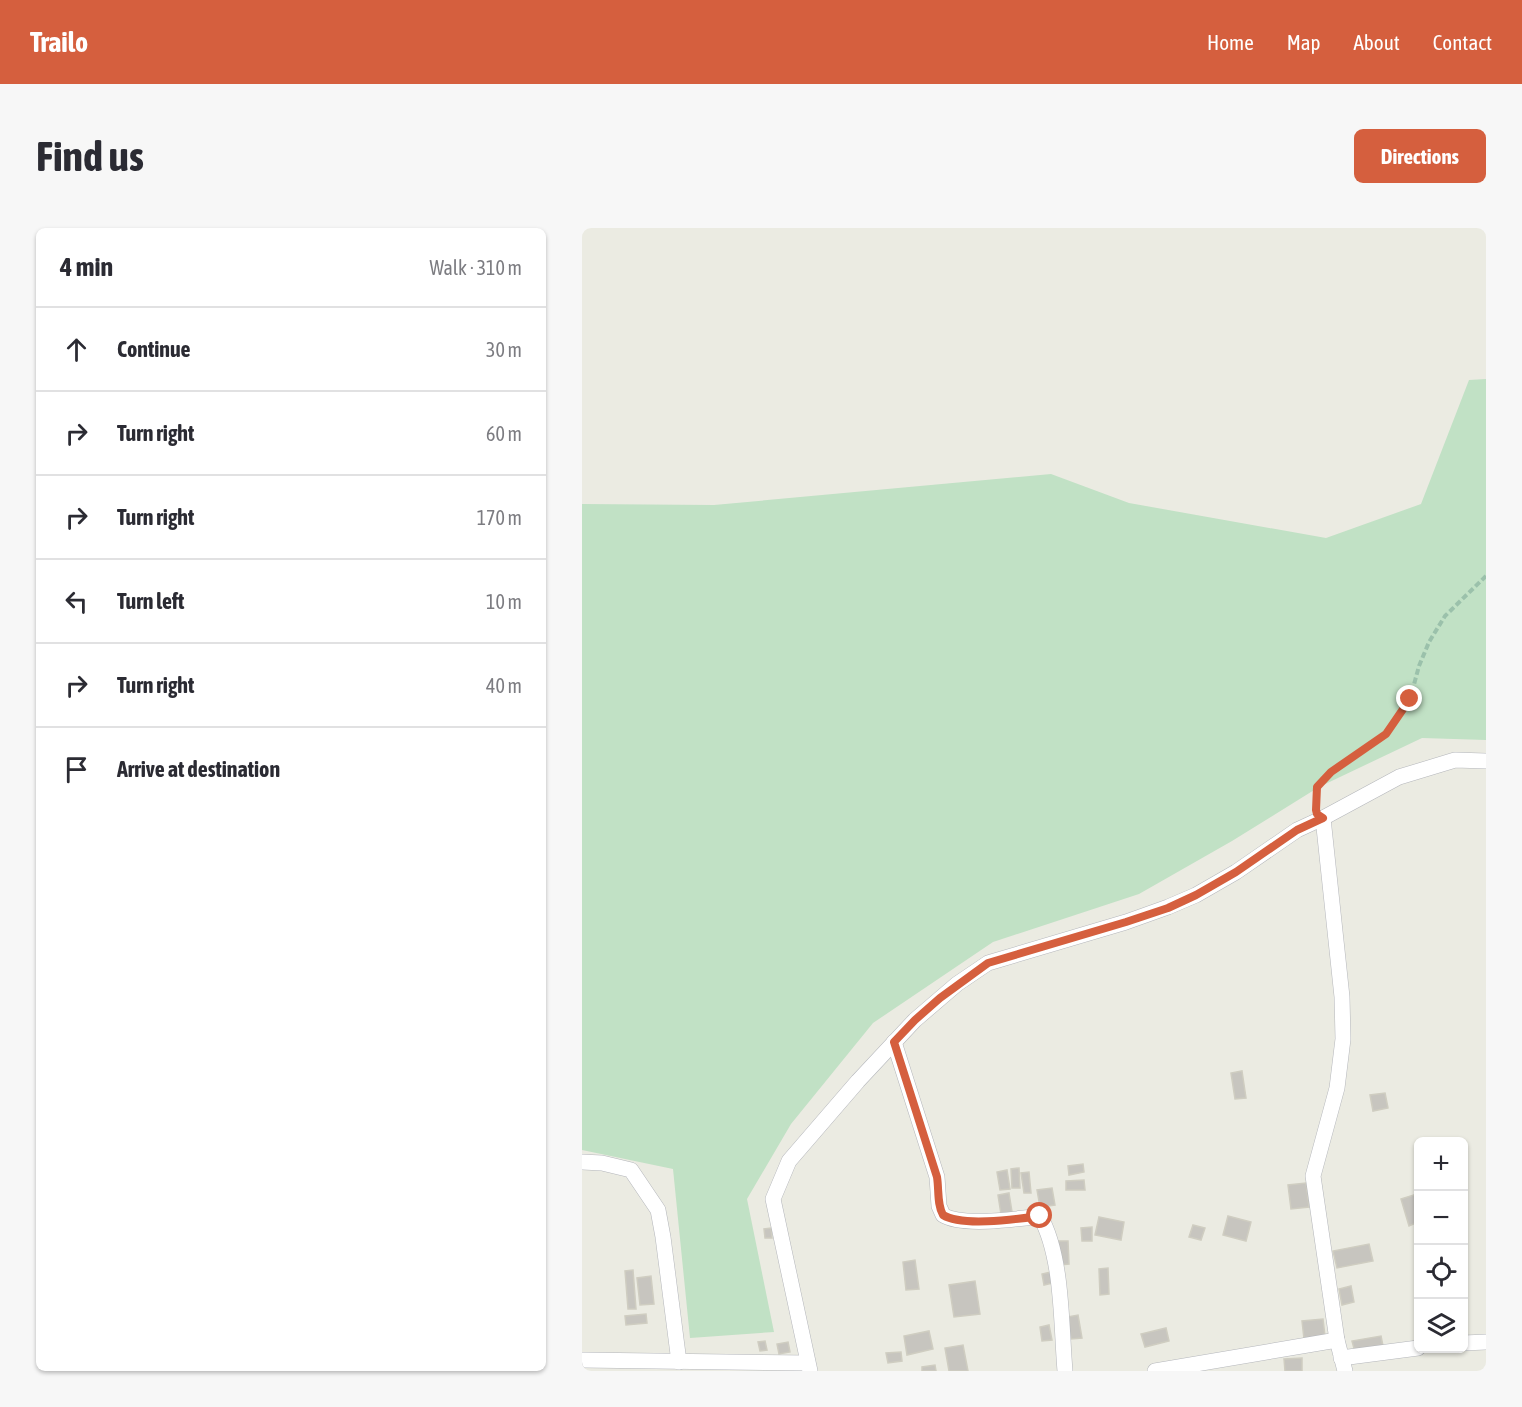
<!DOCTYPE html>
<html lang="en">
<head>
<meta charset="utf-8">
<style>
  :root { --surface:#fff; --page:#f7f7f7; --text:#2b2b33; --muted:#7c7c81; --line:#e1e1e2; --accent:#d55f3e }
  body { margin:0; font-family:"Asap Condensed",sans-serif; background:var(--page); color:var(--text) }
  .controls { position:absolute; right:18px; bottom:18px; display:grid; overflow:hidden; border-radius:9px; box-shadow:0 2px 4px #0004 }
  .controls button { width:54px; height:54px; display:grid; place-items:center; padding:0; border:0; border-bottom:2px solid var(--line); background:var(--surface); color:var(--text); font:30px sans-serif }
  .stop { position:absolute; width:18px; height:18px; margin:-14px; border:4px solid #d55f3e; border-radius:50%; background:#fff }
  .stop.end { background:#d55f3e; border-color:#fff; box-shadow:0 2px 6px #0008 }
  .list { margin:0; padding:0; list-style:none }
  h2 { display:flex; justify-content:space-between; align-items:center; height:78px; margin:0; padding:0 24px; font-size:26px }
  h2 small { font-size:20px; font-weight:400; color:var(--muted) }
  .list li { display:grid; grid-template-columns:39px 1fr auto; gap:18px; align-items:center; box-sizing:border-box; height:84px; padding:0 24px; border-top:2px solid var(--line) }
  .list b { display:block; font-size:22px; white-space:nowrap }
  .list em { font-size:20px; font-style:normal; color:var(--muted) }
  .icon { flex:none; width:33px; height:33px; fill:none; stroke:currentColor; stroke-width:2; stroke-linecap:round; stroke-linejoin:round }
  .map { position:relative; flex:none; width:904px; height:1143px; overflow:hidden; border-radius:9px }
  header { display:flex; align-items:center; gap:36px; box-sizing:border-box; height:84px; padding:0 30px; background:var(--accent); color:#fff }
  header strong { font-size:28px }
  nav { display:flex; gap:33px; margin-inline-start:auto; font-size:21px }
  .intro { display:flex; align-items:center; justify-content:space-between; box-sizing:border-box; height:144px; padding:0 36px }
  h1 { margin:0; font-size:42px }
  .button { padding:15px 27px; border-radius:9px; background:var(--accent); color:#fff; font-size:21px; font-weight:700 }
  main { display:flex; gap:36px; padding:0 36px }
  aside { flex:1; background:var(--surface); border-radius:9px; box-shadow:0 2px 4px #0004 }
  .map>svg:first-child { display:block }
</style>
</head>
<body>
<header>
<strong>Trailo</strong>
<nav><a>Home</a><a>Map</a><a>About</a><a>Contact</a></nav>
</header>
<div class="intro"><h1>Find us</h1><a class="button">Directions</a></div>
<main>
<aside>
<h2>4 min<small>Walk · 310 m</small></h2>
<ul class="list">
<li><svg class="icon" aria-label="ahead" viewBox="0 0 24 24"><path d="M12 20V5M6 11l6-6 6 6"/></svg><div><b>Continue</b></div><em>30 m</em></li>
<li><svg class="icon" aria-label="right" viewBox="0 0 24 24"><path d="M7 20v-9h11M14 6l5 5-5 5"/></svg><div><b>Turn right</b></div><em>60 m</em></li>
<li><svg class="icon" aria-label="right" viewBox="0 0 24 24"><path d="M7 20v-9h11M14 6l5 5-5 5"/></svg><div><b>Turn right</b></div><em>170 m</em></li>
<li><svg class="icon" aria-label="left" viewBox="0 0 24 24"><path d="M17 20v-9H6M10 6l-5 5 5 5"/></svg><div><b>Turn left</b></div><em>10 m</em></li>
<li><svg class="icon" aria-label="right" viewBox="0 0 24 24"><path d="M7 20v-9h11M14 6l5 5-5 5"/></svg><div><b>Turn right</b></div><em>40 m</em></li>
<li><svg class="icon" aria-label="arrive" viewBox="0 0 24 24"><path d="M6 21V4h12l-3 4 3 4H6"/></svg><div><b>Arrive at destination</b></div></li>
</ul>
</aside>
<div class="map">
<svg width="904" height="1143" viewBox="0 0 904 1143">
  <rect width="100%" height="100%" fill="#ebebe2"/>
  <polygon fill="#c1e1c5" points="904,151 904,512 840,510 737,559 650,613 557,666 411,714 291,795 209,896 165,971 192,1104 108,1110 91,941 0,922 0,276 132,277 469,246 547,275 744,310 839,276 887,152"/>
  <g fill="#c7c5bf" stroke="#cfcdc1" stroke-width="1.5">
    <polygon points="660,843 664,870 653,871 649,845"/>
    <polygon points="803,865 806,880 791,883 788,867"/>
    <polygon points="501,936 502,944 487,947 486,938"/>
    <polygon points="437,940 438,960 430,960 429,941"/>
    <polygon points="425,942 428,961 418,962 415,944"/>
    <polygon points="447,944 449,965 442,965 439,945"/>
    <polygon points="502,952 503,962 484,962 484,953"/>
    <polygon points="724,955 727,979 709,981 706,957"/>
    <polygon points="470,960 473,977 458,979 455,962"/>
    <polygon points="427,965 430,984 419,986 416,967"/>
    <polygon points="835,966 836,994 827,998 819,971"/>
    <polygon points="646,988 669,994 664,1013 641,1007"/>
    <polygon points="517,989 542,994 539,1012 513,1007"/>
    <polygon points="611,997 623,1000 619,1012 607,1009"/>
    <polygon points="510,999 510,1013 500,1013 499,1000"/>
    <polygon points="189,1000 190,1010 183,1010 182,1001"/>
    <polygon points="476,1013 486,1013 487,1036 478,1037"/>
    <polygon points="787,1016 791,1033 755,1040 751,1023"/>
    <polygon points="333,1032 337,1061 324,1062 321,1034"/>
    <polygon points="526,1040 527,1066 518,1067 517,1041"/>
    <polygon points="51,1042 54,1081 46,1081 43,1043"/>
    <polygon points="469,1044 471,1055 462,1057 460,1046"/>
    <polygon points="69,1048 72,1076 58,1077 55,1050"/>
    <polygon points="393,1053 398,1086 372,1089 367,1057"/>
    <polygon points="769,1058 772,1074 760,1077 757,1061"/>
    <polygon points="64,1086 65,1095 44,1097 43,1088"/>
    <polygon points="496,1087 500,1110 489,1111 485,1089"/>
    <polygon points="741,1091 743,1108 722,1111 720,1093"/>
    <polygon points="467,1097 470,1112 460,1113 458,1099"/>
    <polygon points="584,1100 587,1113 563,1119 559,1106"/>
    <polygon points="347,1103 351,1121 325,1127 322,1108"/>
    <polygon points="799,1108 801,1118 773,1124 770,1113"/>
    <polygon points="183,1113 185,1122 178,1123 176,1114"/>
    <polygon points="206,1114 208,1124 197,1126 195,1116"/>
    <polygon points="381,1117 386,1143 367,1143 363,1120"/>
    <polygon points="319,1124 320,1133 306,1135 304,1125"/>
    <polygon points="720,1130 720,1143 703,1143 702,1131"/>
    <polygon points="353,1137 354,1143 340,1143 340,1139"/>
  </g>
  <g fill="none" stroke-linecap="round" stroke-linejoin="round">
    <defs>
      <g id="street">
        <polyline points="741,590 760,769 761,811 755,860 731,948 755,1112 763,1143"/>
        <path d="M312 814 355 949 357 978 361 987C380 999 435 991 458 988 481 1029 479 1097 483 1143"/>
        <polyline points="0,934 20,935 49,942 76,982 81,1009 97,1134"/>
        <polyline points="882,1115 904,1114"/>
        <polyline points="759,1130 836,1120"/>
        <polyline points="0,1132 225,1135"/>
        <polyline points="228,1143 191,971 207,933 276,853 333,792 375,756 406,735 544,694 586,679 614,667 654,644 715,602 741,590 817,549 873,532 904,533"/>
        <polyline points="573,1143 755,1112"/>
      </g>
    </defs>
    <use href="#street" stroke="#b4b6bb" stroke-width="16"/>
    <polyline stroke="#9bc1ab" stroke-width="4" stroke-dasharray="6 3" stroke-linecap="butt" points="734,575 735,559 749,544 804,506 828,471 837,438 847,414 863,388 904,348"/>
    <use href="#street" stroke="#fff" stroke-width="15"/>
  </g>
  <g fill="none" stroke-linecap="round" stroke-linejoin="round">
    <path stroke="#d55f3e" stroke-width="8" d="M458 988C435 991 380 999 361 987 355 977 357 961 355 949L312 814 333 792 358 770 406 735 544 694 586 680 614 667 654 644 715 602 741 590 735 586 734 582 735 559 749 544 804 506 828 471"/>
  </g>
</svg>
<div class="controls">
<button>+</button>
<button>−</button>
<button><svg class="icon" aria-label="locate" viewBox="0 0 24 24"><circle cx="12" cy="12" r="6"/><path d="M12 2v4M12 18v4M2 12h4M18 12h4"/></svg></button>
<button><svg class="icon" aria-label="layers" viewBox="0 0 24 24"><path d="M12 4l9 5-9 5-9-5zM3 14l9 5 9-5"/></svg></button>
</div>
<div class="stop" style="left:458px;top:988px"></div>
<div class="stop end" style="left:828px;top:471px"></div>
</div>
</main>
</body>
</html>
